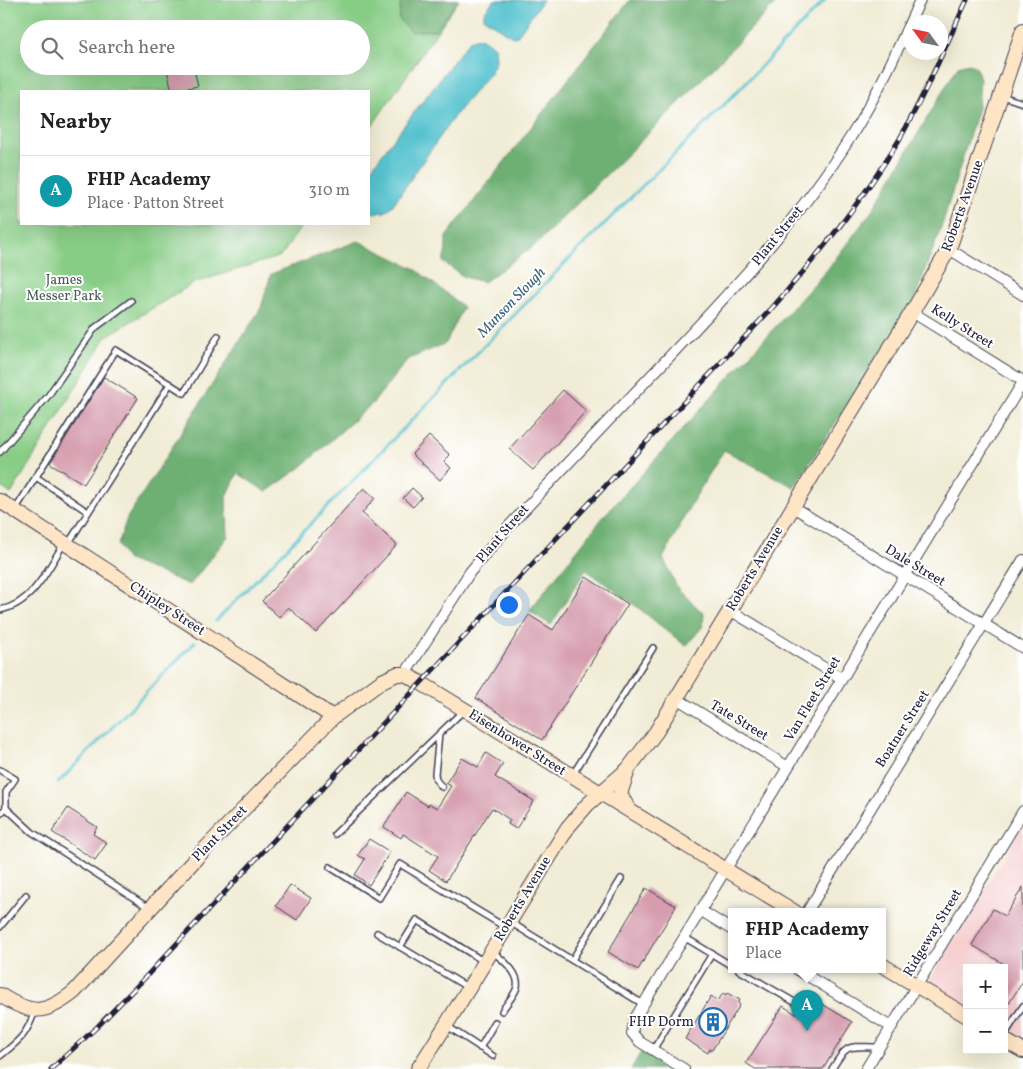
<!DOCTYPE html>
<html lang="en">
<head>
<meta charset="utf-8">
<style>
  :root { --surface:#fff; --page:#f6f6f6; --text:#202124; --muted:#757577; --line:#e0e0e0; --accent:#1f6fb2 }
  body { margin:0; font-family:Vollkorn,serif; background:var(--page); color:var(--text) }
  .controls { position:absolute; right:15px; bottom:15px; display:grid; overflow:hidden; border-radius:0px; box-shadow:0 5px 20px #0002 }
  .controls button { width:45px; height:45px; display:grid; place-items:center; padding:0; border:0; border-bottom:1px solid var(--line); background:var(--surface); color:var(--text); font:25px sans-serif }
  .compass { position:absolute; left:903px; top:15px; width:45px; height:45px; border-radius:50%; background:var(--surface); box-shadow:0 5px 20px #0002; rotate:303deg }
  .you { position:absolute; left:508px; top:604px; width:18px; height:18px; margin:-12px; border:4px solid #fff; border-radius:50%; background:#1a73e8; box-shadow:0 0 0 8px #1a73e833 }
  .badge { display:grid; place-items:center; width:32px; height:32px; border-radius:50%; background:var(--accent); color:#fff; font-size:16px; font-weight:700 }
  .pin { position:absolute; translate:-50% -41px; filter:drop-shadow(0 1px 2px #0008) }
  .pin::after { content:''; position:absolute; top:26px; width:18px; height:15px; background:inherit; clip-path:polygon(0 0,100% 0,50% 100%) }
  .popup { position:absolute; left:728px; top:908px; width:158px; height:65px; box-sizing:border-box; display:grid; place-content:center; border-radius:0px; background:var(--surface); filter:drop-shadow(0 1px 4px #0005); font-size:16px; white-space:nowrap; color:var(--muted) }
  .popup b { font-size:19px; color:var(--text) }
  .popup::after { content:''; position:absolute; left:50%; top:100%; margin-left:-10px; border:10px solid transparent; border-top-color:var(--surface) }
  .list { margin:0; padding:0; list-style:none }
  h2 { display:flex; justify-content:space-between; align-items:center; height:65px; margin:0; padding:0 20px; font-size:21px }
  h2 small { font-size:16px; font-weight:400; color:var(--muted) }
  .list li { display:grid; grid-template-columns:32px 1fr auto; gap:15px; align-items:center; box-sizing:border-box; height:70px; padding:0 20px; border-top:1px solid var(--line) }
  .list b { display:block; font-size:19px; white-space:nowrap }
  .list p { margin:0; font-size:16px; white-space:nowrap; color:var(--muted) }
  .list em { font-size:16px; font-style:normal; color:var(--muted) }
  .icon { flex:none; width:28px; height:28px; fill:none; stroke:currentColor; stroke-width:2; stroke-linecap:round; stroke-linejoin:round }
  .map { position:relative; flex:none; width:1023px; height:1069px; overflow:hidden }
  .search { position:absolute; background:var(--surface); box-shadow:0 5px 20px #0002; left:20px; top:20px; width:350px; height:55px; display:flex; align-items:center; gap:12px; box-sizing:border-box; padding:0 18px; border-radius:28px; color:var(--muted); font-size:19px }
  .panel { position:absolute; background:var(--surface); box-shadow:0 5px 20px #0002; left:20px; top:90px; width:350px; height:135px; border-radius:0px }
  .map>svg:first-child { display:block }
</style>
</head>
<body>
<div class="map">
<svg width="1023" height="1069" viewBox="0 0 1023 1069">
  <rect width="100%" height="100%" fill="#fff"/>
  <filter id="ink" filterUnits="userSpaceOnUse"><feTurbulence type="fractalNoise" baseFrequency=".02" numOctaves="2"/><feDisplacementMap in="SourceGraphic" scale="10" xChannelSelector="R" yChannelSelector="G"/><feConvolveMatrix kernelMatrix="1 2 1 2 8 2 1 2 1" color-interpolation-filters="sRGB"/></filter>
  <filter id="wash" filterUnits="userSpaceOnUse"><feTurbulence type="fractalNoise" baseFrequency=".0096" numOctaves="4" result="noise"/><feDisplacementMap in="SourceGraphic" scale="20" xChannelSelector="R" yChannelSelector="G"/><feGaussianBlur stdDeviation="1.12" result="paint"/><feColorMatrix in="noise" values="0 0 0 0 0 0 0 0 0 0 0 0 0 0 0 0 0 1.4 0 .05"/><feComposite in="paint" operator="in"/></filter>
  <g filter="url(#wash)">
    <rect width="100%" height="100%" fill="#f1ecd5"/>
    <polygon fill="#f7cfd0" points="1023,825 1023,1044 1004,1032 1004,968 967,968 967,1009 931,987 930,979"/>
    <path fill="#88cd86" stroke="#557860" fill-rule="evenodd" d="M0 0H459L369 130V91H21V224H303L281 256 194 283 107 336 11 494 0 486ZM29 29H361V66H29Z"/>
    <g fill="#6eb073" stroke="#486957">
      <polygon points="404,0 459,0 436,30 411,32 399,19 401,1"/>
      <polygon points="630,0 779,0 669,113 534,246 484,282 464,277 443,262 446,250 446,237"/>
      <polygon points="969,63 976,67 980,79 978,108 942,225 913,303 794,487 724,450 691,504 663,558 678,589 704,614 703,626 686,646 631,602 586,570 551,625 529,611 605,515 827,270 872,211 958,66"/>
      <polygon points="358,241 414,268 463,307 446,343 407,360 373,403 300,468 266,492 238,473 226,498 228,536 190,585 126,559 118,545 127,518 261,308 271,274"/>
      <polygon points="641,1052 671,1069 631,1069"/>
    </g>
    <g fill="#56c3cf" stroke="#3c7285">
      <polygon points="494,0 543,0 517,36 513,37 484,18 484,13"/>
      <polygon points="478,38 486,40 495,48 496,61 490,73 455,115 392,206 385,212 369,213 369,171 469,41"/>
    </g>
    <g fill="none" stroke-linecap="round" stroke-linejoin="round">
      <g stroke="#56c3cf" stroke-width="3">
        <polyline points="216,621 567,261 729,100 825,0"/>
        <polyline points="58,783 195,642"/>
      </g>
    </g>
    <g id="blocks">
      <g fill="#d69daf">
        <polygon points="166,66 193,66 198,86 172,91"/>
        <polygon points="104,377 138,398 84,484 50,463"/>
        <polygon points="563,390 586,411 533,470 509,449"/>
        <polygon points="429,436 450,455 444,461 451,468 440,480 412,454"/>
        <polygon points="364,488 375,498 362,513 397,545 316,633 288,607 279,617 262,601"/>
        <polygon points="412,488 422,497 413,507 403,498"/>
        <polygon points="586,577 628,604 542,740 476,698 529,615 553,630"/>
        <polygon points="486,753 503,764 495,777 534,801 516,829 508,824 510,820 492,808 446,881 429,870 438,856 403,834 401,838 384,827 406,792 428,806 429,804 437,808 451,786 446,783 462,758 478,767"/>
        <polygon points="68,808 97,827 93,834 107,843 95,860 52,832"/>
        <polygon points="369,839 390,852 369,885 355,875 365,859 358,855"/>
        <polygon points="290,885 311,898 297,920 276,906"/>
        <polygon points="1023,887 1023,981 1004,1011 1004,964 972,945 993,909 1005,916"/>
        <polygon points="646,888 676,906 638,970 608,952"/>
        <polygon points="723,993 726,995 727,993 740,1000 738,1003 740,1005 712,1050 710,1049 708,1053 685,1039 711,996 718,1001"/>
        <polygon points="807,995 852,1022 823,1069 755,1069 746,1063 783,1006 796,1014"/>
      </g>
    </g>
  </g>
  <g filter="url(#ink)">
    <use href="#blocks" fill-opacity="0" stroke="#414052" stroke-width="1"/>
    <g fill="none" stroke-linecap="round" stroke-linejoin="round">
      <defs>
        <g id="lane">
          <polyline points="1002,96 1023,103"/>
          <polyline points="0,452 48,396 95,328 131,301"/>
          <polyline points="36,477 88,512"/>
          <polyline points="15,510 116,350 184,393 218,336"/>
          <polyline points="68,544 170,384"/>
          <path d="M0 610C33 604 48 569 64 543"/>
          <polyline points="439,734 435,774 436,780 442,787"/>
          <polyline points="0,770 15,779 6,792 6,808 0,814"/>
          <polyline points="573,774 653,648"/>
          <polyline points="6,808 32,832 149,908"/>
          <polyline points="335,834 464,710"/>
          <polyline points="330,867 379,898 400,864 505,927"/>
          <polyline points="510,922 643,1004"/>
          <polyline points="0,927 26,895"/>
          <polyline points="377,933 467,987"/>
          <polyline points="684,937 732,966"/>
          <polyline points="400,947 417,920 483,961"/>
          <path d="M492 951C501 959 520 972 517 987 515 995 506 1004 502 1011"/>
          <polyline points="572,960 621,879"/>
          <polyline points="739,970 796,1003"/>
          <polyline points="447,1026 493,1056"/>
          <polyline points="1004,1036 1023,1006"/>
          <polyline points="480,1048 495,1022"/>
          <polyline points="653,1050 712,954"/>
          <path d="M0 1056C20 1040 27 1035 35 1010"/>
          <path d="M832 1069C848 1042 848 1047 878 1047"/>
        </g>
        <g id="street">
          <polyline points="949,249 1023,295"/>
          <polyline points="912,312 1023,381"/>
          <polyline points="793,507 1023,648"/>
          <polyline points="730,610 841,678"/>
          <path d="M405 674 470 572 509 526C563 469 616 412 670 356 735 287 800 218 850 138 878 94 899 47 920 0"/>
          <polyline points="676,698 788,767"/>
          <polyline points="700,910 732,930"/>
          <polyline points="807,912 1023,560"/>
          <polyline points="798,970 891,1027"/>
          <polyline points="684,1069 640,1042 632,1033 635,1018 1023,382"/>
          <polyline points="866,1069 1023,811"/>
        </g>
        <g id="secondary">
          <polyline points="0,501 333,717"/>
          <polyline points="628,770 620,794 629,810"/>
          <polyline points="882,965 967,1016"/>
          <path d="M0 995C31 1015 45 1015 74 992L200 854 333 717 382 681 397 674H405L421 683 795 912"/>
          <polyline points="1004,1040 1023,1051"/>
          <polyline points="418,1069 446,1025 568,827 588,804 628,769 656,732 912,312 949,249 1023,30"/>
        </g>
      </defs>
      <use href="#lane" stroke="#414052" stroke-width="8"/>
      <use href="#street" stroke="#414052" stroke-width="12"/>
      <use href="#secondary" stroke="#414052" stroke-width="16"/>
      <use href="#lane" stroke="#fff" stroke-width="5"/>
      <use href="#street" stroke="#fff" stroke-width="10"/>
      <use href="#secondary" stroke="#fee5c5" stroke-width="14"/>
      <defs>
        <path id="rail" d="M51 1069 97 1027 139 984 773 307C819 254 863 200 899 140 925 95 945 47 967 0"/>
      </defs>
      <use href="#rail" stroke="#22223b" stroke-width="5"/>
      <use href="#rail" stroke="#fff" stroke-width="3" stroke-dasharray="9" stroke-linecap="butt"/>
    </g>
  </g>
  <defs>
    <symbol id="building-ring" viewBox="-11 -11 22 22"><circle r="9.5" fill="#fff" stroke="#1f6fb2" stroke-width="1.5"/><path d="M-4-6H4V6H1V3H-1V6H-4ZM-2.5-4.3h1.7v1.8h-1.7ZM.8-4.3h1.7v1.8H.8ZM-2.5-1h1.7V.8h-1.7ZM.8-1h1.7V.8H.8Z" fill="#1f6fb2"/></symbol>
  </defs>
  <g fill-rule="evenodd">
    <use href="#building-ring" x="697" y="1006" width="32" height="32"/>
  </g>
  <g text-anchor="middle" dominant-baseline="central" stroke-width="4" stroke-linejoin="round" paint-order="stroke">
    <g font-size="14" fill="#22223b" stroke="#fff">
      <text transform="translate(963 206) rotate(-70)">Roberts Avenue</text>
      <text transform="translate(778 236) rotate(-51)">Plant Street</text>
      <text transform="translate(962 327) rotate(32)">Kelly Street</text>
      <text transform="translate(503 534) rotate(-49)">Plant Street</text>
      <text transform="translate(915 566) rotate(31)">Dale Street</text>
      <text transform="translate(755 569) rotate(-59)">Roberts Avenue</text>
      <text transform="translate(167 609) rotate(33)">Chipley Street</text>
      <text transform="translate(813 699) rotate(-59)">Van Fleet Street</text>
      <text transform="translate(739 721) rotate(31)">Tate Street</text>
      <text transform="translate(903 729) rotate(-58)">Boatner Street</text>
      <text transform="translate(517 743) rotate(32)">Eisenhower Street</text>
      <text transform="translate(220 834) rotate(-46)">Plant Street</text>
      <text transform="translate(523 899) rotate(-59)">Roberts Avenue</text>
      <text transform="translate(933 933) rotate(-59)">Ridgeway Street</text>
    </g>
    <g font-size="14" fill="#465e55" stroke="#fff">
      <text x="64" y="280">James<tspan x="64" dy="16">Messer Park</tspan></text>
    </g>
    <g font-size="14" fill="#22223b" stroke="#fff" text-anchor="end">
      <text x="694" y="1022">FHP Dorm</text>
    </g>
    <g font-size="15" font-style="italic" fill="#376276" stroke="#fff">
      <text transform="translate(512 303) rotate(-46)">Munson Slough</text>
    </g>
  </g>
</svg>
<div class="controls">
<button>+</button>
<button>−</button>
</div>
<svg class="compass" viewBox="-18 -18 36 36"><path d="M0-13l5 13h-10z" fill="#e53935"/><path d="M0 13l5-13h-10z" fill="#757577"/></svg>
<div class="you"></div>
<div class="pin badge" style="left:807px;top:1031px;background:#0f9aa8">A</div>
<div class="popup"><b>FHP Academy</b>Place</div>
<div class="search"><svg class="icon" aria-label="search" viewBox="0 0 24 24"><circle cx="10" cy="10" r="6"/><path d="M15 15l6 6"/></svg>Search here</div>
<section class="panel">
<h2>Nearby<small></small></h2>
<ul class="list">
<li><span class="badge" style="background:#0f9aa8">A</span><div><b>FHP Academy</b><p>Place · Patton Street</p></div><em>310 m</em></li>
</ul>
</section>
</div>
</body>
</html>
